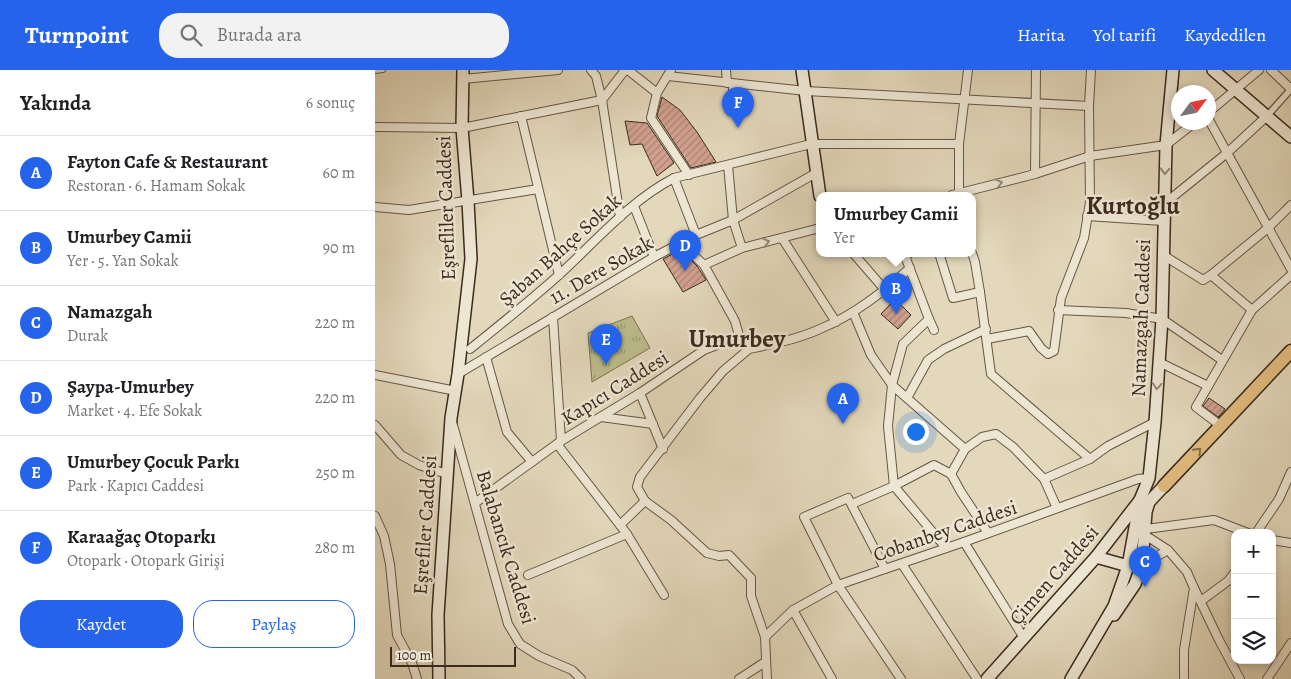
<!DOCTYPE html>
<html lang="tr">
<head>
<meta charset="utf-8">
<style>
  :root { --surface:#fff; --page:#f2f2f2; --text:#202124; --muted:#757577; --line:#e0e0e0; --accent:#2563eb }
  body { margin:0; font-family:Alegreya,serif; background:var(--page); color:var(--text) }
  .controls { position:absolute; right:15px; bottom:15px; display:grid; overflow:hidden; border-radius:10px; box-shadow:0 2px 8px #0003 }
  .controls button { width:45px; height:45px; display:grid; place-items:center; padding:0; border:0; border-bottom:1px solid var(--line); background:var(--surface); color:var(--text); font:25px sans-serif }
  .compass { position:absolute; left:796px; top:15px; width:45px; height:45px; border-radius:50%; background:var(--surface); box-shadow:0 2px 8px #0003; rotate:57deg }
  .scale { position:absolute; left:15px; bottom:12px; width:126px; box-sizing:border-box; padding-left:5px; border:2px solid #3b2a1e; border-top:0; font-size:14px; line-height:18px; white-space:nowrap; color:#3b2a1e; -webkit-text-stroke:4px #ede6d3; paint-order:stroke }
  .you { position:absolute; left:540px; top:361px; width:18px; height:18px; margin:-12px; border:4px solid #fff; border-radius:50%; background:#1a73e8; box-shadow:0 0 0 8px #1a73e833 }
  .badge { display:grid; place-items:center; width:32px; height:32px; border-radius:50%; background:var(--accent); color:#fff; font-size:16px; font-weight:700 }
  .pin { position:absolute; translate:-50% -41px; filter:drop-shadow(0 1px 2px #0008) }
  .pin::after { content:''; position:absolute; top:26px; width:18px; height:15px; background:inherit; clip-path:polygon(0 0,100% 0,50% 100%) }
  .popup { position:absolute; left:441px; top:122px; width:160px; height:65px; box-sizing:border-box; display:grid; place-content:center; border-radius:10px; background:var(--surface); filter:drop-shadow(0 1px 4px #0005); font-size:16px; white-space:nowrap; color:var(--muted) }
  .popup b { font-size:19px; color:var(--text) }
  .popup::after { content:''; position:absolute; left:50%; top:100%; margin-left:-10px; border:10px solid transparent; border-top-color:var(--surface) }
  .list { margin:0; padding:0; list-style:none }
  h2 { display:flex; justify-content:space-between; align-items:center; height:65px; margin:0; padding:0 20px; font-size:21px }
  h2 small { font-size:16px; font-weight:400; color:var(--muted) }
  .list li { display:grid; grid-template-columns:32px 1fr auto; gap:15px; align-items:center; box-sizing:border-box; height:75px; padding:0 20px; border-top:1px solid var(--line) }
  .list b { display:block; font-size:19px; white-space:nowrap }
  .list p { margin:0; font-size:16px; white-space:nowrap; color:var(--muted) }
  .list em { font-size:16px; font-style:normal; color:var(--muted) }
  .actions { display:flex; gap:10px; padding:15px 20px }
  .actions a { flex:1; padding:11px 0; border:1px solid var(--accent); border-radius:20px; text-align:center; font-size:18px; color:var(--accent) }
  .actions .main { background:var(--accent); color:#fff }
  .icon { flex:none; width:28px; height:28px; fill:none; stroke:currentColor; stroke-width:2; stroke-linecap:round; stroke-linejoin:round }
  .map { position:relative; flex:none; width:916px; height:609px; overflow:hidden }
  header { display:flex; align-items:center; gap:30px; box-sizing:border-box; height:70px; padding:0 25px; background:var(--accent); color:#fff }
  header strong { font-size:24px }
  nav { display:flex; gap:28px; margin-inline-start:auto; font-size:18px }
  .search { width:350px; height:45px; background:var(--page); display:flex; align-items:center; gap:12px; box-sizing:border-box; padding:0 18px; border-radius:20px; color:var(--muted); font-size:19px }
  main { display:flex }
  aside { flex:1; background:var(--surface) }
  .map>svg:first-child { display:block }
</style>
</head>
<body>
<header>
<strong>Turnpoint</strong>
<div class="search"><svg class="icon" aria-label="search" viewBox="0 0 24 24"><circle cx="10" cy="10" r="6"/><path d="M15 15l6 6"/></svg>Burada ara</div>
<nav><a>Harita</a><a>Yol tarifi</a><a>Kaydedilen</a></nav>
</header>
<main>
<aside>
<h2>Yakında<small>6 sonuç</small></h2>
<ul class="list">
<li><span class="badge">A</span><div><b>Fayton Cafe &amp; Restaurant</b><p>Restoran · 6. Hamam Sokak</p></div><em>60 m</em></li>
<li><span class="badge">B</span><div><b>Umurbey Camii</b><p>Yer · 5. Yan Sokak</p></div><em>90 m</em></li>
<li><span class="badge">C</span><div><b>Namazgah</b><p>Durak</p></div><em>220 m</em></li>
<li><span class="badge">D</span><div><b>Şaypa-Umurbey</b><p>Market · 4. Efe Sokak</p></div><em>220 m</em></li>
<li><span class="badge">E</span><div><b>Umurbey Çocuk Parkı</b><p>Park · Kapıcı Caddesi</p></div><em>250 m</em></li>
<li><span class="badge">F</span><div><b>Karaağaç Otoparkı</b><p>Otopark · Otopark Girişi</p></div><em>280 m</em></li>
</ul>
<div class="actions"><a class="main">Kaydet</a><a>Paylaş</a></div>
</aside>
<div class="map">
<svg width="916" height="609" viewBox="0 0 916 609">
  <defs>
    <pattern id="park-tufts" width="24" height="20" patternUnits="userSpaceOnUse" patternTransform="scale(1.25)"><rect width="24" height="20" fill="#bcbc8b"/><path d="M3 7l-1-3M5 7V3M7 7l1-3M15 17l-1-3M17 17v-4M19 17l1-3" fill="none" stroke="#9a9971"/></pattern>
    <pattern id="building-hatch" width="6" height="6" patternUnits="userSpaceOnUse" patternTransform="scale(1.25)"><rect width="6" height="6" fill="#d1a08e"/><path d="M-1 1l2-2M0 6l6-6M5 7l2-2" fill="none" stroke="#ab8373"/></pattern>
  </defs>
  <rect width="100%" height="100%" fill="#e3d8bb"/>
  <filter id="stains"><feTurbulence type="fractalNoise" baseFrequency=".004" numOctaves="4"/><feColorMatrix values="0 0 0 0 .2 0 0 0 0 .09 0 0 0 0 .02 0 0 0 .5 -.17"/></filter>
  <radialGradient id="worn" r=".72"><stop offset=".6" stop-color="#630" stop-opacity="0"/><stop offset="1" stop-color="#630" stop-opacity=".3"/></radialGradient>
  <polygon fill="url(#park-tufts)" stroke="#7c7354" points="257,246 275,278 217,312 213,263"/>
  <g fill="url(#building-hatch)" stroke="#3b2a1e">
    <polygon points="287,27 305,40 322,62 341,92 316,98 282,46"/>
    <polygon points="250,51 272,53 299,93 282,106 267,74 255,75"/>
    <polygon points="301,182 315,189 322,196 331,210 308,222 288,189"/>
    <polygon points="520,229 536,245 523,259 506,244"/>
    <polygon points="834,328 850,339 843,347 828,336"/>
  </g>
  <g fill="none" stroke-linecap="round" stroke-linejoin="round">
    <defs>
      <polyline id="service" points="0,1 8,0"/>
      <polyline id="pedestrian" points="892,46 916,19"/>
      <g id="minor">
        <polyline points="253,0 282,23"/>
        <polyline points="296,0 282,23 276,48 314,105"/>
        <polyline points="351,0 352,13"/>
        <polyline points="896,0 916,19"/>
        <polyline points="293,6 431,21 714,36"/>
        <polyline points="88,9 183,0"/>
        <polyline points="358,41 358,14"/>
        <polyline points="834,42 884,0"/>
        <polyline points="146,46 184,205"/>
        <polyline points="834,50 916,199"/>
        <polyline points="0,57 87,58 227,30 221,6 216,0"/>
        <polyline points="353,95 358,150 367,178"/>
        <polyline points="660,104 661,0"/>
        <polyline points="299,108 321,165"/>
        <polyline points="577,125 660,104 715,86 791,75 820,52"/>
        <polyline points="584,125 584,74 593,0"/>
        <polyline points="789,134 852,83 892,46"/>
        <polyline points="259,136 279,187"/>
        <polyline points="0,137 34,140 163,119"/>
        <polyline points="712,146 788,151"/>
        <polyline points="245,147 227,30 250,0"/>
        <polyline points="407,168 461,252"/>
        <polyline points="306,173 329,195 360,251 365,269"/>
        <polyline points="478,183 510,220"/>
        <polyline points="535,183 530,186 554,249 528,274 517,315 513,356 519,416 571,478"/>
        <polyline points="564,183 578,228 605,222"/>
        <polyline points="597,183 600,192 605,222 616,304 715,389"/>
        <polyline points="788,185 828,210 836,205 893,158 916,135"/>
        <polyline points="329,195 367,178 445,158"/>
        <polyline points="836,205 877,240"/>
        <polyline points="683,240 751,243 787,249 847,290"/>
        <polyline points="478,242 496,285 517,315 590,379 607,367 621,364 638,377 669,409 682,438"/>
        <polyline points="178,247 186,371"/>
        <polyline points="554,249 559,260"/>
        <polyline points="612,269 654,261 666,278 673,284 679,281 686,228 709,168 715,132 714,36 716,0"/>
        <path d="M95 279C125 255 156 230 185 204 220 172 256 130 299 108L436 74H584"/>
        <polyline points="374,279 348,301 325,328 265,407 262,417 270,431 296,450 332,483 344,486 354,485 376,508 376,526 390,567 392,609"/>
        <polyline points="111,287 132,362 157,392"/>
        <polyline points="784,292 833,316"/>
        <polyline points="83,304 279,187 321,165 358,150 441,103"/>
        <polyline points="0,305 81,321"/>
        <polyline points="265,323 288,379"/>
        <polyline points="532,328 553,290 569,279 611,259"/>
        <polyline points="226,347 278,354"/>
        <polyline points="0,355 26,385 44,395 72,404"/>
        <polyline points="78,355 133,554 145,574 164,586 197,600 206,609"/>
        <polyline points="846,356 821,337 877,240 916,205"/>
        <polyline points="182,374 252,464 289,525"/>
        <polyline points="590,379 576,404 586,422 613,463"/>
        <polyline points="669,409 715,389 733,376 780,352"/>
        <path d="M100 433 186 371 265 323 329 280 352 271 365 269 374 279C398 274 423 269 445 259 479 245 508 222 535 198"/>
        <polyline points="477,434 519,416 559,395 576,404"/>
        <polyline points="0,446 9,466 15,494 22,565 37,593 42,609"/>
        <polyline points="245,455 270,431"/>
        <polyline points="771,459 839,450 873,463"/>
        <polyline points="881,463 904,429 916,402"/>
        <polyline points="770,465 793,480 812,502 819,518 809,580 809,609"/>
        <polyline points="897,470 916,473"/>
        <polyline points="589,472 649,568"/>
        <polyline points="527,494 602,609"/>
        <polyline points="767,495 793,480"/>
        <polyline points="510,499 473,428 429,447 463,515 526,609"/>
        <polyline points="153,505 252,464"/>
        <polyline points="819,518 844,570 865,609"/>
        <polyline points="826,531 853,511 860,502"/>
        <polyline points="418,540 457,609"/>
        <polyline points="390,567 418,540 463,515 589,472 763,409 774,408"/>
        <polyline points="364,609 390,592"/>
        <polyline points="892,609 916,573"/>
      </g>
      <g id="secondary">
        <polyline points="427,0 445,126"/>
        <polyline points="838,0 916,67"/>
        <polyline points="721,487 753,496 760,496"/>
        <polyline points="739,545 760,514 767,495 771,442 774,432 789,416"/>
        <polyline points="64,609 63,545 76,348 83,304 96,189 93,131 87,58 88,0"/>
        <polyline points="612,609 721,487 765,430 774,432"/>
        <polyline points="696,609 739,536 753,496 765,430 774,408 780,352 787,249 791,75 798,0"/>
      </g>
      <polyline id="primary" points="789,416 916,281"/>
    </defs>
    <use href="#service" stroke="#655645" stroke-width="6"/>
    <use href="#pedestrian" stroke="#655645" stroke-width="8"/>
    <use href="#minor" stroke="#655645" stroke-width="10"/>
    <use href="#secondary" stroke="#3b2a1e" stroke-width="14"/>
    <use href="#primary" stroke="#3b2a1e" stroke-width="15"/>
    <use href="#service" stroke="#ede6d3" stroke-width="4"/>
    <use href="#pedestrian" stroke="#ede6d3" stroke-width="5.5"/>
    <use href="#minor" stroke="#ede6d3" stroke-width="8"/>
    <use href="#secondary" stroke="#ede6d3" stroke-width="11"/>
    <use href="#primary" stroke="#e2bc7e" stroke-width="12"/>
  </g>
  <defs><path id="oneway-chevron" d="M-2-3.5L2.5 0L-2 3.5" fill="none" stroke-width="1.6" stroke-linecap="round" stroke-linejoin="round" transform="scale(1.25)"/></defs>
  <g stroke="#948878">
    <use href="#oneway-chevron" transform="translate(790 101) rotate(92)"/>
    <use href="#oneway-chevron" transform="translate(624 113) rotate(-14)"/>
    <use href="#oneway-chevron" transform="translate(391 172) rotate(-14)"/>
    <use href="#oneway-chevron" transform="translate(782 316) rotate(94)"/>
  </g>
  <use stroke="#866c49" href="#oneway-chevron" transform="translate(823 381) rotate(-46)"/>
  <g text-anchor="middle" dominant-baseline="central" stroke-width="5" stroke-linejoin="round" paint-order="stroke">
    <g font-size="20" fill="#3b2a1e" stroke="#ede6d3">
      <text transform="translate(71 138) rotate(-92)">Eşrefliler Caddesi</text>
      <text transform="translate(185 180) rotate(-42)">Şaban Bahçe Sokak</text>
      <text transform="translate(226 200) rotate(-30)">11. Dere Sokak</text>
      <text transform="translate(766 248) rotate(-88)">Namazgah Caddesi</text>
      <text transform="translate(240 318) rotate(-32)">Kapıcı Caddesi</text>
      <text transform="translate(50 455) rotate(-86)">Eşrefiler Caddesi</text>
      <text transform="translate(570 461) rotate(-19)">Cobanbey Caddesi</text>
      <text transform="translate(131 477) rotate(73)">Balabancık Caddesi</text>
      <text transform="translate(679 505) rotate(-49)">Çimen Caddesi</text>
    </g>
    <g font-size="25" font-weight="bold" fill="#3b2a1e" stroke="#ede6d3">
      <text x="758" y="136">Kurtoğlu</text>
      <text x="362" y="269">Umurbey</text>
    </g>
  </g>
  <rect width="100%" height="100%" filter="url(#stains)"/>
  <rect width="100%" height="100%" fill="url(#worn)"/>
</svg>
<div class="controls">
<button>+</button>
<button>−</button>
<button><svg class="icon" aria-label="layers" viewBox="0 0 24 24"><path d="M12 4l9 5-9 5-9-5zM3 14l9 5 9-5"/></svg></button>
</div>
<svg class="compass" viewBox="-18 -18 36 36"><path d="M0-13l5 13h-10z" fill="#e53935"/><path d="M0 13l5-13h-10z" fill="#757577"/></svg>
<div class="scale">100 m</div>
<div class="you"></div>
<div class="pin badge" style="left:468px;top:354px">A</div>
<div class="pin badge" style="left:521px;top:244px">B</div>
<div class="popup"><b>Umurbey Camii</b>Yer</div>
<div class="pin badge" style="left:770px;top:517px">C</div>
<div class="pin badge" style="left:310px;top:201px">D</div>
<div class="pin badge" style="left:231px;top:295px">E</div>
<div class="pin badge" style="left:363px;top:58px">F</div>
</div>
</main>
</body>
</html>
